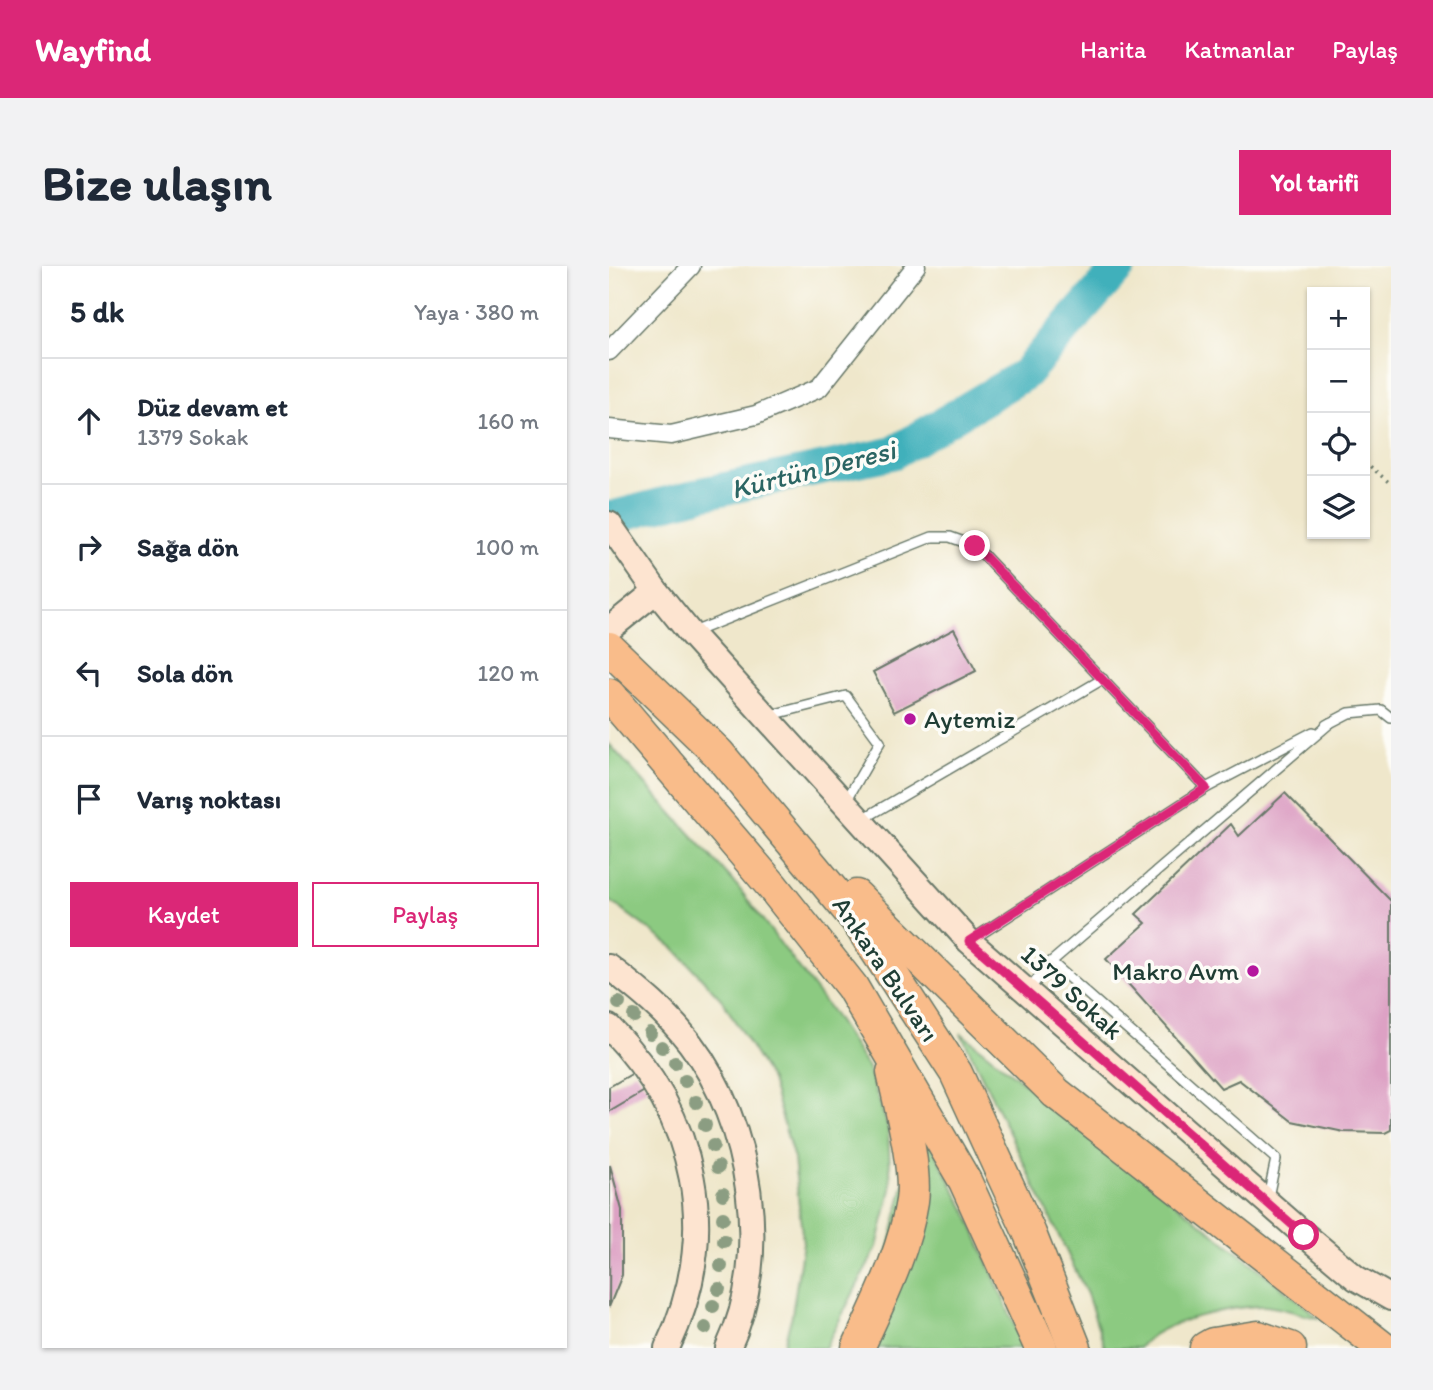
<!DOCTYPE html>
<html lang="tr">
<head>
<meta charset="utf-8">
<style>
  :root { --surface:#fff; --page:#f2f2f3; --text:#1f2937; --muted:#747a83; --line:#e0e1e3; --accent:#db2777 }
  body { margin:0; font-family:Itim,sans-serif; background:var(--page); color:var(--text) }
  .controls { position:absolute; right:21px; top:21px; display:grid; overflow:hidden; border-radius:0px; box-shadow:0 2px 5px #0004 }
  .controls button { width:63px; height:63px; display:grid; place-items:center; padding:0; border:0; border-bottom:2px solid var(--line); background:var(--surface); color:var(--text); font:35px sans-serif }
  .stop { position:absolute; width:21px; height:21px; margin:-16px; border:5px solid #db2777; border-radius:50%; background:#fff }
  .stop.end { background:#db2777; border-color:#fff; box-shadow:0 2px 7px #0008 }
  .list { margin:0; padding:0; list-style:none }
  h2 { display:flex; justify-content:space-between; align-items:center; height:91px; margin:0; padding:0 28px; font-size:30px }
  h2 small { font-size:23px; font-weight:400; color:var(--muted) }
  .list li { display:grid; grid-template-columns:46px 1fr auto; gap:21px; align-items:center; box-sizing:border-box; height:126px; padding:0 28px; border-top:2px solid var(--line) }
  .list b { display:block; font-size:26px; white-space:nowrap }
  .list p { margin:0; font-size:23px; white-space:nowrap; color:var(--muted) }
  .list em { font-size:23px; font-style:normal; color:var(--muted) }
  .actions { display:flex; gap:14px; padding:21px 28px }
  .actions a { flex:1; padding:16px 0; border:2px solid var(--accent); border-radius:0px; text-align:center; font-size:24px; color:var(--accent) }
  .actions .main { background:var(--accent); color:#fff }
  .icon { flex:none; width:38px; height:38px; fill:none; stroke:currentColor; stroke-width:2; stroke-linecap:round; stroke-linejoin:round }
  .map { position:relative; flex:none; width:782px; height:1082px; overflow:hidden; border-radius:0px }
  header { display:flex; align-items:center; gap:42px; box-sizing:border-box; height:98px; padding:0 35px; background:var(--accent); color:#fff }
  header strong { font-size:33px }
  nav { display:flex; gap:38px; margin-inline-start:auto; font-size:24px }
  .intro { display:flex; align-items:center; justify-content:space-between; box-sizing:border-box; height:168px; padding:0 42px }
  h1 { margin:0; font-size:49px }
  .button { padding:18px 32px; border-radius:0px; background:var(--accent); color:#fff; font-size:24px; font-weight:700 }
  main { display:flex; gap:42px; padding:0 42px }
  aside { flex:1; background:var(--surface); border-radius:0px; box-shadow:0 2px 5px #0004 }
  .map>svg:first-child { display:block }
</style>
</head>
<body>
<header>
<strong>Wayfind</strong>
<nav><a>Harita</a><a>Katmanlar</a><a>Paylaş</a></nav>
</header>
<div class="intro"><h1>Bize ulaşın</h1><a class="button">Yol tarifi</a></div>
<main>
<aside>
<h2>5 dk<small>Yaya · 380 m</small></h2>
<ul class="list">
<li><svg class="icon" aria-label="ahead" viewBox="0 0 24 24"><path d="M12 20V5M6 11l6-6 6 6"/></svg><div><b>Düz devam et</b><p>1379 Sokak</p></div><em>160 m</em></li>
<li><svg class="icon" aria-label="right" viewBox="0 0 24 24"><path d="M7 20v-9h11M14 6l5 5-5 5"/></svg><div><b>Sağa dön</b></div><em>100 m</em></li>
<li><svg class="icon" aria-label="left" viewBox="0 0 24 24"><path d="M17 20v-9H6M10 6l-5 5 5 5"/></svg><div><b>Sola dön</b></div><em>120 m</em></li>
<li><svg class="icon" aria-label="arrive" viewBox="0 0 24 24"><path d="M6 21V4h12l-3 4 3 4H6"/></svg><div><b>Varış noktası</b></div></li>
</ul>
<div class="actions"><a class="main">Kaydet</a><a>Paylaş</a></div>
</aside>
<div class="map">
<svg width="782" height="1082" viewBox="0 0 782 1082">
  <rect width="100%" height="100%" fill="#fdfcf7"/>
  <filter id="ink" filterUnits="userSpaceOnUse"><feTurbulence type="fractalNoise" baseFrequency=".0143" numOctaves="2"/><feDisplacementMap in="SourceGraphic" scale="14" xChannelSelector="R" yChannelSelector="G"/><feConvolveMatrix kernelMatrix="1 2 1 2 8 2 1 2 1" color-interpolation-filters="sRGB"/></filter>
  <filter id="wash" filterUnits="userSpaceOnUse"><feTurbulence type="fractalNoise" baseFrequency=".00686" numOctaves="4" result="noise"/><feDisplacementMap in="SourceGraphic" scale="28" xChannelSelector="R" yChannelSelector="G"/><feGaussianBlur stdDeviation="1.57" result="paint"/><feColorMatrix in="noise" values="0 0 0 0 0 0 0 0 0 0 0 0 0 0 0 0 0 1.4 0 .05"/><feComposite in="paint" operator="in"/></filter>
  <g filter="url(#wash)">
    <rect width="100%" height="100%" fill="#efe7cb"/>
    <g fill="#8cca81" stroke="#56845a" stroke-width="2">
      <polygon points="0,478 126,617 220,742 259,802 279,862 282,924 268,981 216,1082 174,1082 183,1049 194,977 185,893 162,814 113,734 65,682 0,634"/>
      <path d="M352 767 690 1035 709 1052C692 1049 673 1041 656 1040 624 1039 548 1056 530 1082H496L478 1028Z"/>
      <polygon points="310,856 357,945 415,1082 256,1082"/>
    </g>
    <g fill="none" stroke-linecap="round" stroke-linejoin="round">
      <polyline stroke="#40b0bb" stroke-width="33" points="0,252 95,227 284,187 416,108 511,0"/>
    </g>
    <g id="blocks">
      <g fill="#dda1c4">
        <polygon points="345,363 367,405 285,446 264,406"/>
        <polygon points="676,527 782,635 782,864 776,867 735,866 683,855 630,814 612,822 497,693 537,657 527,648 622,558 630,570"/>
        <polygon points="26,806 39,823 0,846 0,821"/>
        <polygon points="1,899 13,944 13,1009 0,1041"/>
      </g>
    </g>
  </g>
  <g filter="url(#ink)">
    <use href="#blocks" fill-opacity="0" stroke="#687869" stroke-width="2"/>
    <g fill="none" stroke-linecap="round" stroke-linejoin="round">
      <defs>
        <g id="lane">
          <polyline points="82,367 323,271 341,271 366,280 597,522"/>
          <polyline points="158,450 237,430 271,476 237,535"/>
          <polyline points="717,459 740,447 772,444 782,452"/>
          <polyline points="254,553 494,413"/>
          <polyline points="361,675 597,522 704,466"/>
          <polyline points="419,725 442,696"/>
          <polyline points="659,931 667,893 442,696 721,457"/>
        </g>
        <g id="street">
          <polyline points="0,85 82,0"/>
          <polyline points="0,163 62,169 147,149 210,122 307,0"/>
        </g>
        <g id="secondary">
          <polyline points="0,258 47,325 81,367 360,675 696,969 747,1012 782,1032"/>
          <polyline points="0,363 47,325"/>
          <path d="M0 701C30 724 58 747 81 777 142 857 163 990 119 1082"/>
          <path d="M0 761C88 851 113 966 58 1082"/>
        </g>
        <g id="highway">
          <polyline points="0,382 109,487 247,653 347,807 421,968 466,1082"/>
          <polyline points="0,429 163,620 243,721 356,915 432,1082"/>
          <polyline points="247,630 447,827 774,1082"/>
          <path d="M249 1082C270 1035 295 987 303 935 308 902 291 840 284 806"/>
          <polyline points="597,1082 604,1078 649,1071 681,1082"/>
        </g>
      </defs>
      <use href="#lane" stroke="#687869" stroke-width="12"/>
      <use href="#street" stroke="#687869" stroke-width="21"/>
      <use href="#secondary" stroke="#687869" stroke-width="28"/>
      <use href="#highway" stroke="#687869" stroke-width="35"/>
      <polyline stroke="#687869" stroke-width="3.5" stroke-dasharray="2 5" stroke-linecap="butt" points="756,196 782,218"/>
      <use href="#lane" stroke="#fff" stroke-width="9"/>
      <use href="#street" stroke="#fff" stroke-width="18"/>
      <use href="#secondary" stroke="#fde4d0" stroke-width="24"/>
      <use href="#highway" stroke="#f9bc8a" stroke-width="32"/>
    </g>
    <g fill="#8b9d82">
      <circle cx="10" cy="737" r="7"/>
      <circle cx="25" cy="750" r="7"/>
      <circle cx="41" cy="767" r="7"/>
      <circle cx="53" cy="781" r="7"/>
      <circle cx="66" cy="797" r="7"/>
      <circle cx="76" cy="815" r="7"/>
      <circle cx="87" cy="836" r="7"/>
      <circle cx="96" cy="859" r="7"/>
      <circle cx="104" cy="880" r="7"/>
      <circle cx="109" cy="901" r="7"/>
      <circle cx="114" cy="928" r="7"/>
      <circle cx="114" cy="952" r="7"/>
      <circle cx="115" cy="975" r="7"/>
      <circle cx="112" cy="1000" r="7"/>
      <circle cx="110" cy="1023" r="7"/>
      <circle cx="104" cy="1040" r="7"/>
      <circle cx="96" cy="1062" r="7"/>
    </g>
  </g>
  <g fill="none" stroke-linecap="round" stroke-linejoin="round" filter="url(#ink)">
    <polyline stroke="#db2777" stroke-width="9" points="366,280 597,522 360,675 695,969"/>
  </g>
  <g fill="#b5179e" stroke="#fdfcf7" stroke-width="2.5">
    <circle cx="301" cy="453" r="7"/>
    <circle cx="644" cy="705" r="7"/>
  </g>
  <g text-anchor="middle" dominant-baseline="central" stroke-width="7" stroke-linejoin="round" paint-order="stroke">
    <g font-size="26" fill="#1f3d34" stroke="#fdfcf7" text-anchor="start">
      <text x="315" y="453">Aytemiz</text>
      <text x="630" y="705" text-anchor="end">Makro Avm</text>
    </g>
    <g font-size="26" fill="#1f3d34" stroke="#fdfcf7">
      <text transform="translate(277 703) rotate(56)">Ankara Bulvarı</text>
      <text transform="translate(463 726) rotate(42)">1379 Sokak</text>
    </g>
    <g font-size="28" font-style="italic" fill="#2b6563" stroke="#fdfcf7">
      <text transform="translate(204 203) rotate(-14)">Kürtün Deresi</text>
    </g>
  </g>
</svg>
<div class="controls">
<button>+</button>
<button>−</button>
<button><svg class="icon" aria-label="locate" viewBox="0 0 24 24"><circle cx="12" cy="12" r="6"/><path d="M12 2v4M12 18v4M2 12h4M18 12h4"/></svg></button>
<button><svg class="icon" aria-label="layers" viewBox="0 0 24 24"><path d="M12 4l9 5-9 5-9-5zM3 14l9 5 9-5"/></svg></button>
</div>
<div class="stop" style="left:695px;top:969px"></div>
<div class="stop end" style="left:366px;top:280px"></div>
</div>
</main>
</body>
</html>
